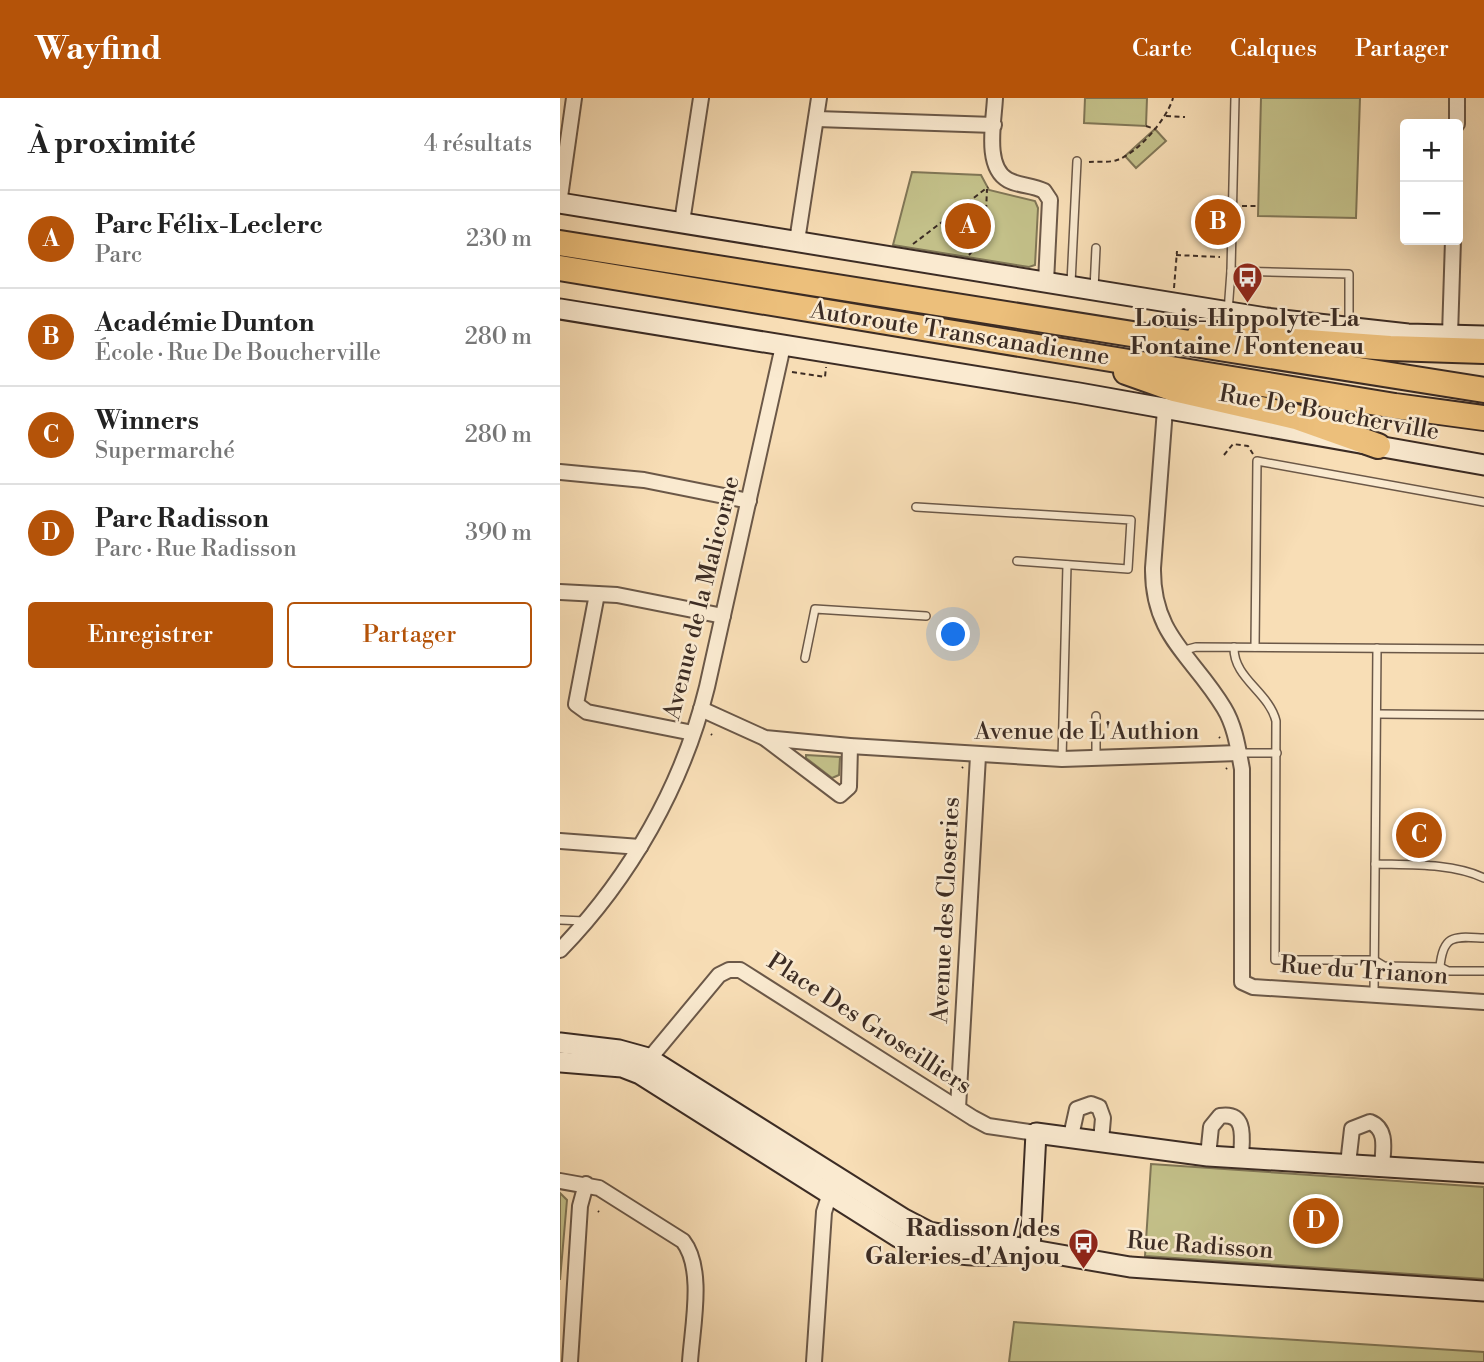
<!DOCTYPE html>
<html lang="fr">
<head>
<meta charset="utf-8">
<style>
  :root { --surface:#fff; --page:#f6f6f6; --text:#222; --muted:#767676; --line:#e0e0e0; --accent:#b45309 }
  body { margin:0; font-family:"Libre Bodoni",serif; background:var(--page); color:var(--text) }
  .controls { position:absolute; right:21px; top:21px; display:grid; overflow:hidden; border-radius:7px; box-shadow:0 7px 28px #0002 }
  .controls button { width:63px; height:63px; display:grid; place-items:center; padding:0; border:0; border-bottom:2px solid var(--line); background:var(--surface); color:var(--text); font:35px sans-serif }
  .you { position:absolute; left:394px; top:537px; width:24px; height:24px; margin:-18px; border:5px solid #fff; border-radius:50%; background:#1a73e8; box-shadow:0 0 0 10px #1a73e833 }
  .badge { display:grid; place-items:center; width:46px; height:46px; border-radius:50%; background:var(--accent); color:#fff; font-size:23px; font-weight:700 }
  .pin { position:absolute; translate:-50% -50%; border:4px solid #fff; box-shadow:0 2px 7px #0006 }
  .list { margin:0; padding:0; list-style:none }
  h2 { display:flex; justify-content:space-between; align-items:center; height:91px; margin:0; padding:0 28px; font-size:30px }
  h2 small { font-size:23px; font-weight:400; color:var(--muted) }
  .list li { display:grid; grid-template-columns:46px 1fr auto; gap:21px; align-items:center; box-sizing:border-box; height:98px; padding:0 28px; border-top:2px solid var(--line) }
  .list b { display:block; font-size:26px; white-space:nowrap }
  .list p { margin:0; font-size:23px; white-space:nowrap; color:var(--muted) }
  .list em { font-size:23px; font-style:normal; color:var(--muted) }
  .actions { display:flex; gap:14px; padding:21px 28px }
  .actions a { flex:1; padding:16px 0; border:2px solid var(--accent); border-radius:7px; text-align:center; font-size:24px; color:var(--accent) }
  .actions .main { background:var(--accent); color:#fff }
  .map { position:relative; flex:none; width:924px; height:1264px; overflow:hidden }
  header { display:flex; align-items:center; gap:42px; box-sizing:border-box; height:98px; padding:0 35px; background:var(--accent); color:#fff }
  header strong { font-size:33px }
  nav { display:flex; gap:38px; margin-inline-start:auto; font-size:24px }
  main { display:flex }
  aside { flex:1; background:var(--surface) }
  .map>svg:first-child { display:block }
</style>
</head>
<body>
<header>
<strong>Wayfind</strong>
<nav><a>Carte</a><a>Calques</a><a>Partager</a></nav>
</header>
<main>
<aside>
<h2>À proximité<small>4 résultats</small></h2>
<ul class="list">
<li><span class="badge">A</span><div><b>Parc Félix-Leclerc</b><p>Parc</p></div><em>230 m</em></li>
<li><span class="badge">B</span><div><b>Académie Dunton</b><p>École · Rue De Boucherville</p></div><em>280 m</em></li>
<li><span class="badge">C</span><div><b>Winners</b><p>Supermarché</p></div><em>280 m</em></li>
<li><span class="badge">D</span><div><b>Parc Radisson</b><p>Parc · Rue Radisson</p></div><em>390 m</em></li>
</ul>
<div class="actions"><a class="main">Enregistrer</a><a>Partager</a></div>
</aside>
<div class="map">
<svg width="924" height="1264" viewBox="0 0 924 1264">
  <rect width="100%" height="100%" fill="#f8deb6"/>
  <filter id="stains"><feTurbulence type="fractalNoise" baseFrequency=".00286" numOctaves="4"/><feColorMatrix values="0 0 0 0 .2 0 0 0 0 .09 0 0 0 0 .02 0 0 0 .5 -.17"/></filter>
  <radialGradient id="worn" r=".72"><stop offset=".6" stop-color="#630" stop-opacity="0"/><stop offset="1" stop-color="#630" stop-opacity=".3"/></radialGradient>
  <g fill="#c3c089" stroke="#807656" stroke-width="2">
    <polygon points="525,0 587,0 586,28 524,25"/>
    <polygon points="701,0 800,0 796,120 698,118"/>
    <polygon points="595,31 606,43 576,70 565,58"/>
    <polygon points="352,74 421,77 429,92 475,103 478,110 475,167 469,169 333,147"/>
    <polygon points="246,657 280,659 279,677 272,680 246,660"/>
    <polygon points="591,1066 924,1089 924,1181 585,1158"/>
    <polygon points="0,1095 7,1102 0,1182"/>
    <polygon points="454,1224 924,1254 924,1264 449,1264"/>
  </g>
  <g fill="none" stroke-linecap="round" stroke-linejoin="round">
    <defs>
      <g id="lane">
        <polyline points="671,173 675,0"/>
        <polyline points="511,185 517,63"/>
        <polyline points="534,191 536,150"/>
        <polyline points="668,214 671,173 789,176 789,228"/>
        <polyline points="356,409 571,422 568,471 457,463"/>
        <path d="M674 549C673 580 709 594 716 623L715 862H814L824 868 880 869 888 873H924"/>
        <polyline points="695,549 697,363 924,404"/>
        <polyline points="621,553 636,549 924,551"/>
        <polyline points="245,560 255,511 366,518"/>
        <polyline points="817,616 924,617"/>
        <polyline points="536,618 536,659"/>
        <polyline points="679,655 717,655"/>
        <polyline points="502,661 507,467"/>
        <path d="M815 766C849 767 892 765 924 780"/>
        <polyline points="0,822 25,823"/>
        <path d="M880 869C883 835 896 839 924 840"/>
        <polyline points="814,896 817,550"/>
      </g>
      <g id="street">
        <path d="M435 0C434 23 424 69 448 82 459 88 473 87 484 93L490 102 486 184"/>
        <polyline points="257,21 434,27"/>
        <polyline points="897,26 897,0"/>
        <polyline points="0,99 14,0"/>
        <polyline points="122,124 141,0"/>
        <polyline points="237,143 259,0"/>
        <polyline points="890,237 893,142"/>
        <path d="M605 311 593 470C592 538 633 558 664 610 675 628 678 650 682 671V884L693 889 924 904"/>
        <polyline points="0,374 84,382 189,403"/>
        <polyline points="0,494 57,497 163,518"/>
        <polyline points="37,496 16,606 27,614 133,635"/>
        <polyline points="141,611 205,640 290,648 502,661 679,655"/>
        <polyline points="206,641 280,697 289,689 290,648"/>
        <polyline points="0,743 80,749"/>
        <path d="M0 852C70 780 123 687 147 589L223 248"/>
        <polyline points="85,966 159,877 169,872 180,872 413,1020 428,1028 476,1035"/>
        <polyline points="398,1010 418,658"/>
        <polyline points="511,1038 517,1011 531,1006 539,1009 543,1020 541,1043"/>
        <path d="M648 1058 651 1029 660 1018C687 1014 682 1040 681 1059"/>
        <path d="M788 1066 792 1031 810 1024C828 1031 823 1052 822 1068"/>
        <path d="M0 1083 39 1090 123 1143C145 1171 132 1230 130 1264"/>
        <polyline points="10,1264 20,1108 26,1086"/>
        <polyline points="254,1264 264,1114 272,1089"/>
      </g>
      <g id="secondary">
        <polyline points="0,105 706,220 848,236 924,238"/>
        <polyline points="0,211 519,295 924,367"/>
        <polyline points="0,945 59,952 88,960 344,1121 369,1134 570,1169 924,1193"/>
        <path d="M0 964 62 969 80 976 338 1139C373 1155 406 1159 445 1157"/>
        <polyline points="470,1152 476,1035 648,1058 924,1075"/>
      </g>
      <g id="highway">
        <polyline points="0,145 924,292"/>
        <polyline points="0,170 835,308 924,320"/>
        <polyline points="640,236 830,250 924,253"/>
        <polyline points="566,274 614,291 736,319 818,348"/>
      </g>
    </defs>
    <use href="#lane" stroke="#6b5848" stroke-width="10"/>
    <use href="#street" stroke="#6b5848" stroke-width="18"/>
    <use href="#secondary" stroke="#3c2c24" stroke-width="23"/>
    <use href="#highway" stroke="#3c2c24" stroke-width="28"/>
    <g stroke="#3c2c24" stroke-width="2" stroke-dasharray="5 3.5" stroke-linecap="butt">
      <polyline points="606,18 625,19"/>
      <polyline points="586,28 595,31"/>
      <path d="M529 64C538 63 549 65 557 62 578 55 607 21 613 0"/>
      <polyline points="682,108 698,108"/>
      <polyline points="353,146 428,89"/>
      <polyline points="409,157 425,138 427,91"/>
      <polyline points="616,157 660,159"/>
      <polyline points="614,190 617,153"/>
      <polyline points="232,274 265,279 266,269"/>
      <polyline points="664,357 673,346 688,348 693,356"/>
      <polyline points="151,636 152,637"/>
      <polyline points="659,639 660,640"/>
      <polyline points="402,670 403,669"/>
      <polyline points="666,671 667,670"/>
      <polyline points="382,982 383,983"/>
      <polyline points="38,1113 39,1114"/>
    </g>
    <use href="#lane" stroke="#faead0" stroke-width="7"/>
    <use href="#street" stroke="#faead0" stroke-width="14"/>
    <use href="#secondary" stroke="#faead0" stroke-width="19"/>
    <use href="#highway" stroke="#ecbf7b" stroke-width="24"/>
  </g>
  <defs>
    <symbol id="bus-pin" viewBox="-11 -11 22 30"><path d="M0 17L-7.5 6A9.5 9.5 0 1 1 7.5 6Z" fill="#8f2418" stroke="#faead0"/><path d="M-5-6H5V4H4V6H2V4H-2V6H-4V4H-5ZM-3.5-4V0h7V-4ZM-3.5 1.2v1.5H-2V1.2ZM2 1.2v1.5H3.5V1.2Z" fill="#fff"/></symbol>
  </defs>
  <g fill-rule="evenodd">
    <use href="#bus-pin" x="670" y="162" width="35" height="47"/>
    <use href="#bus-pin" x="506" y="1128" width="35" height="47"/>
  </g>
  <g text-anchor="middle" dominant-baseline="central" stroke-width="5" stroke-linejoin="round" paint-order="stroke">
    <g font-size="24" font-weight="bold" fill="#3c2c24" stroke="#faead0">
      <text x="687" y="221">Louis-Hippolyte-La<tspan x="687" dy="28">Fontaine / Fonteneau</tspan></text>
      <text x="500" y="1131" text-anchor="end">Radisson / des<tspan x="500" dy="28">Galeries-d'Anjou</tspan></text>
    </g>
    <g font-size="24" fill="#3c2c24" stroke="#faead0">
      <text transform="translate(400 236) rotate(9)">Autoroute Transcanadienne</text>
      <text transform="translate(769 315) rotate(10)">Rue De Boucherville</text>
      <text transform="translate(142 500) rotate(-76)">Avenue de la Malicorne</text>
      <text x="527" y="634">Avenue de L'Authion</text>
      <text transform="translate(386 812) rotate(-87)">Avenue des Closeries</text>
      <text transform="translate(804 873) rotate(4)">Rue du Trianon</text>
      <text transform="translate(309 926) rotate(33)">Place Des Groseilliers</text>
      <text transform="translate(640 1148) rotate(4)">Rue Radisson</text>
    </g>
  </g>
  <rect width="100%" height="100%" filter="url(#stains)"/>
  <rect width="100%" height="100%" fill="url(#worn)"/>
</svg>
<div class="controls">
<button>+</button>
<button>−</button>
</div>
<div class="you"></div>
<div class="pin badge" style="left:408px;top:128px">A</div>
<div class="pin badge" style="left:658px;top:124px">B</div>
<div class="pin badge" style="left:859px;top:737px">C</div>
<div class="pin badge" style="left:756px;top:1123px">D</div>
</div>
</main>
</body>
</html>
